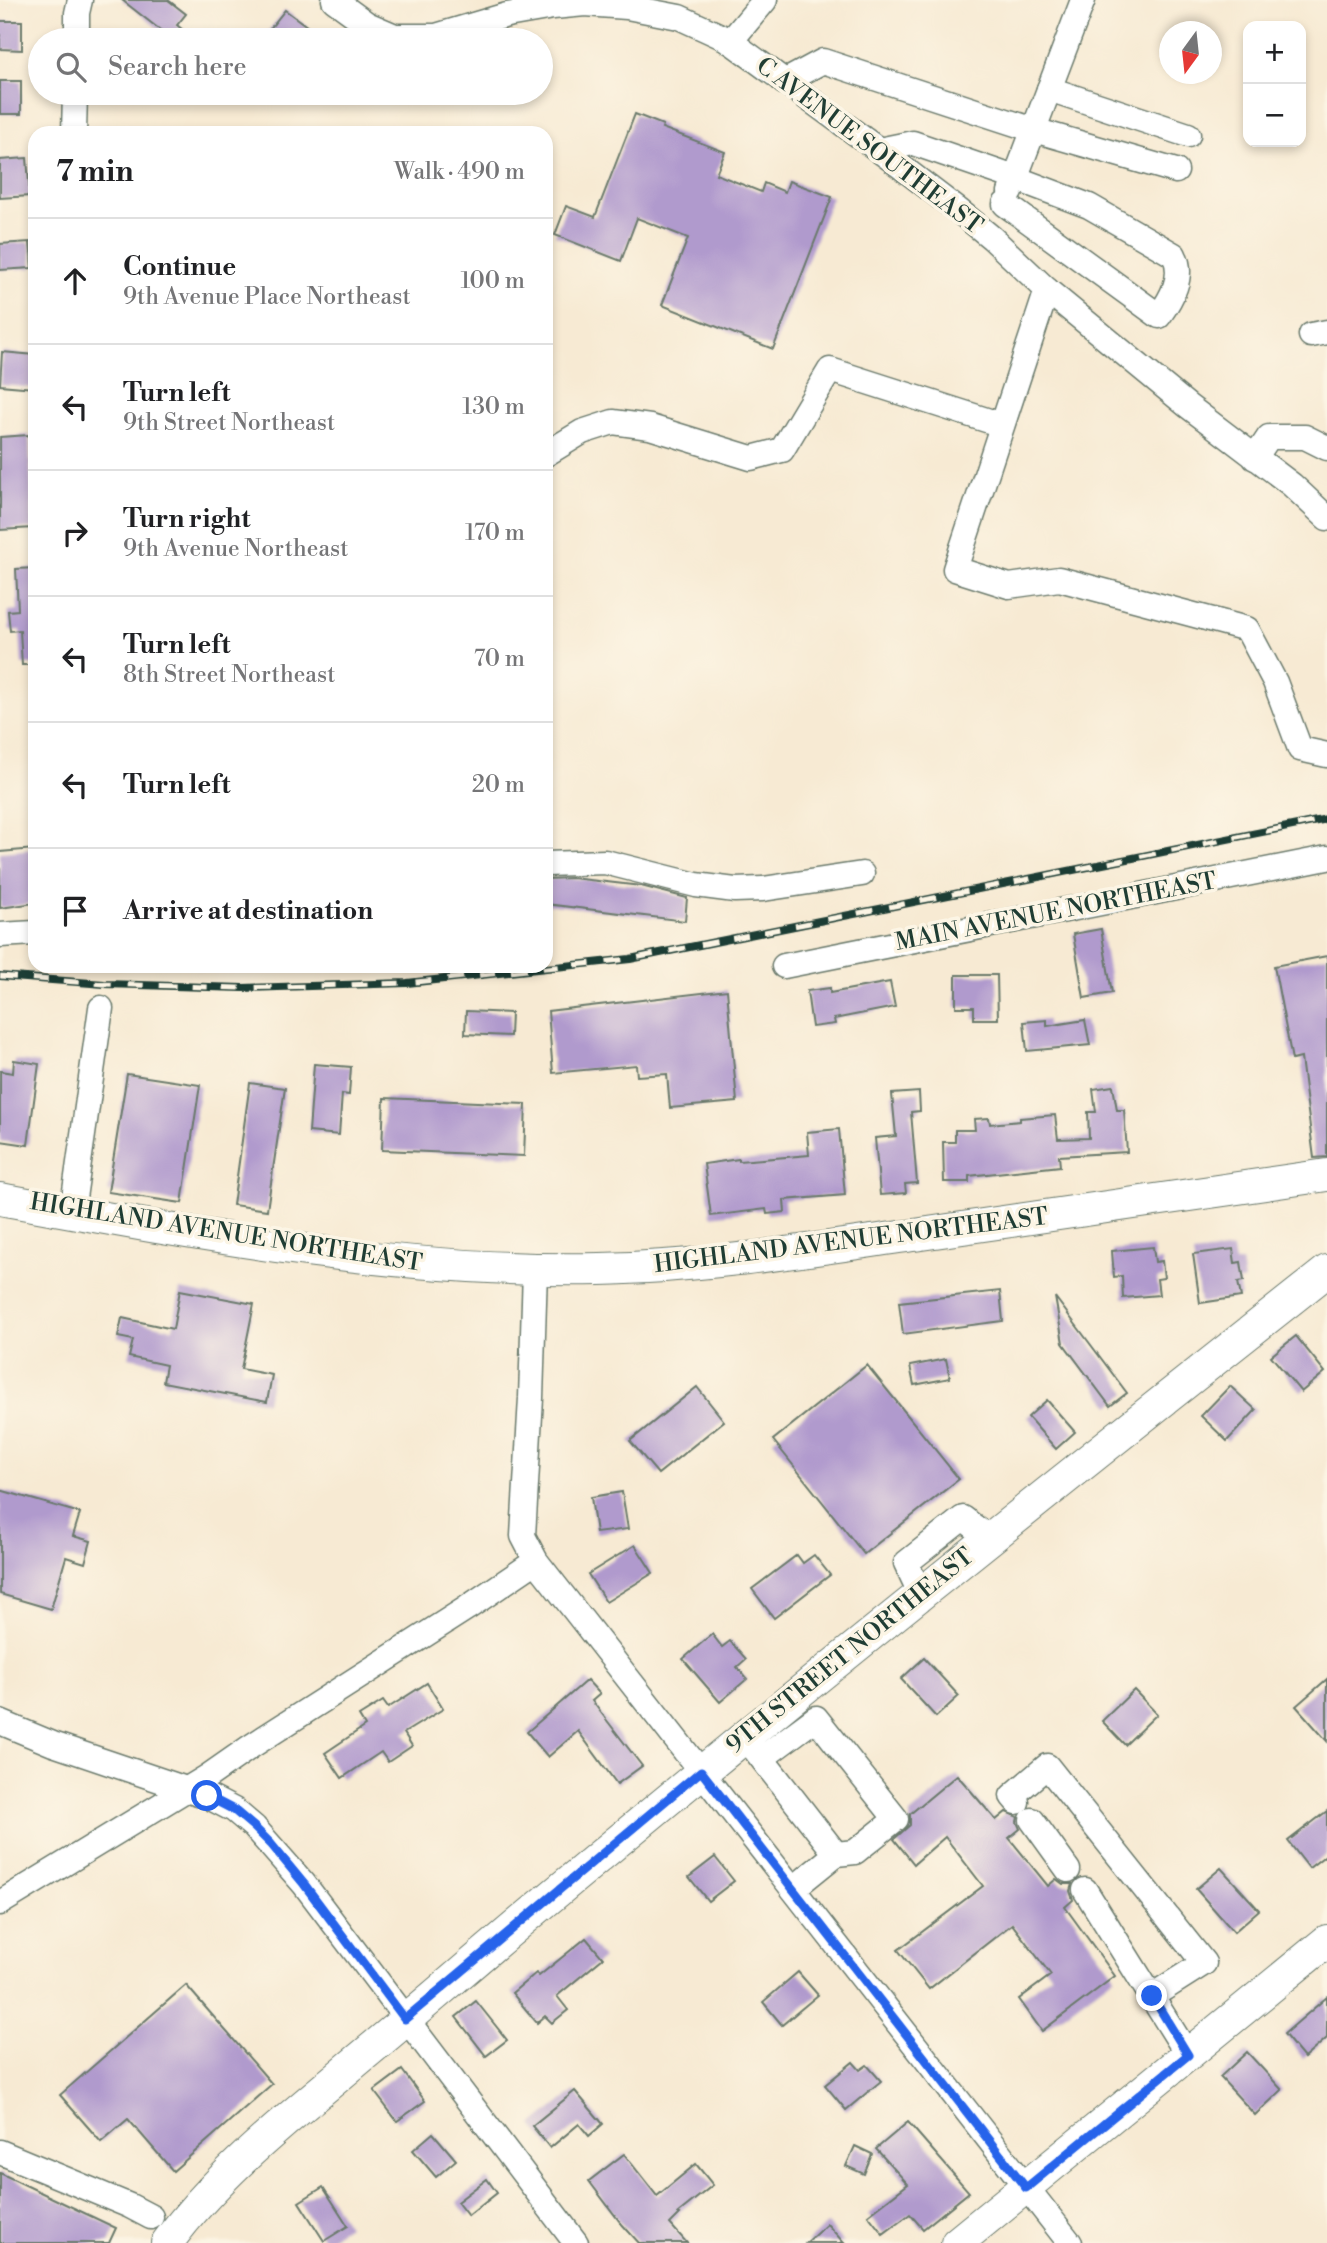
<!DOCTYPE html>
<html lang="en">
<head>
<meta charset="utf-8">
<style>
  :root { --surface:#fff; --page:#f6f6f6; --text:#202124; --muted:#757577; --line:#e0e0e0 }
  body { margin:0; font-family:"Libre Bodoni",serif; background:var(--page); color:var(--text) }
  .controls { position:absolute; right:21px; top:21px; display:grid; overflow:hidden; border-radius:14px; box-shadow:0 4px 10px #0003 }
  .controls button { width:63px; height:63px; display:grid; place-items:center; padding:0; border:0; border-bottom:2px solid var(--line); background:var(--surface); color:var(--text); font:35px sans-serif }
  .compass { position:absolute; left:1159px; top:21px; width:63px; height:63px; border-radius:50%; background:var(--surface); box-shadow:0 4px 10px #0003; rotate:195deg }
  .stop { position:absolute; width:21px; height:21px; margin:-16px; border:5px solid #2563eb; border-radius:50%; background:#fff }
  .stop.end { background:#2563eb; border-color:#fff; box-shadow:0 2px 7px #0008 }
  .list { margin:0; padding:0; list-style:none }
  h2 { display:flex; justify-content:space-between; align-items:center; height:91px; margin:0; padding:0 28px; font-size:30px }
  h2 small { font-size:23px; font-weight:400; color:var(--muted) }
  .list li { display:grid; grid-template-columns:46px 1fr auto; gap:21px; align-items:center; box-sizing:border-box; height:126px; padding:0 28px; border-top:2px solid var(--line) }
  .list b { display:block; font-size:26px; white-space:nowrap }
  .list p { margin:0; font-size:23px; white-space:nowrap; color:var(--muted) }
  .list em { font-size:23px; font-style:normal; color:var(--muted) }
  .icon { flex:none; width:38px; height:38px; fill:none; stroke:currentColor; stroke-width:2; stroke-linecap:round; stroke-linejoin:round }
  .map { position:relative; flex:none; width:1327px; height:2243px; overflow:hidden }
  .search { position:absolute; background:var(--surface); box-shadow:0 4px 10px #0003; left:28px; top:28px; width:525px; height:77px; display:flex; align-items:center; gap:18px; box-sizing:border-box; padding:0 24px; border-radius:38px; color:var(--muted); font-size:26px }
  .panel { position:absolute; background:var(--surface); box-shadow:0 4px 10px #0003; left:28px; top:126px; width:525px; height:847px; border-radius:21px }
  .map>svg:first-child { display:block }
</style>
</head>
<body>
<div class="map">
<svg width="1327" height="2243" viewBox="0 0 1327 2243">
  <rect width="100%" height="100%" fill="#fcf5e5"/>
  <filter id="ink" filterUnits="userSpaceOnUse"><feTurbulence type="fractalNoise" baseFrequency=".0143" numOctaves="2"/><feDisplacementMap in="SourceGraphic" scale="14" xChannelSelector="R" yChannelSelector="G"/><feConvolveMatrix kernelMatrix="1 2 1 2 8 2 1 2 1" color-interpolation-filters="sRGB"/></filter>
  <filter id="wash" filterUnits="userSpaceOnUse"><feTurbulence type="fractalNoise" baseFrequency=".00686" numOctaves="4" result="noise"/><feDisplacementMap in="SourceGraphic" scale="28" xChannelSelector="R" yChannelSelector="G"/><feGaussianBlur stdDeviation="1.57" result="paint"/><feColorMatrix in="noise" values="0 0 0 0 0 0 0 0 0 0 0 0 0 0 0 0 0 1.4 0 .05"/><feComposite in="paint" operator="in"/></filter>
  <g filter="url(#wash)">
    <rect width="100%" height="100%" fill="#f7ead3"/>
    <g id="blocks">
      <g fill="#b09acd">
        <polygon points="122,0 168,0 186,14 177,25 195,40 173,40"/>
        <polygon points="285,10 308,27 297,40 261,40"/>
        <polygon points="0,21 22,21 22,50 0,49"/>
        <rect x="0" y="81" width="21" height="33"/>
        <polygon points="635,114 663,125 662,128 725,152 716,174 761,192 764,183 785,192 789,181 832,197 773,349 662,305 688,238 637,218 621,261 555,235 566,206 595,217"/>
        <polygon points="27,158 30,196 0,198 0,160"/>
        <polygon points="30,242 32,268 0,270 0,244"/>
        <polygon points="2,352 35,355 34,388 0,385"/>
        <polygon points="29,435 33,528 0,530 0,437"/>
        <polygon points="35,568 35,665 22,665 20,630 10,631 8,611 18,610 16,569"/>
        <polygon points="35,849 35,903 0,908 0,852"/>
        <polygon points="572,878 641,886 687,898 685,921 546,904 546,879"/>
        <polygon points="1101,929 1112,993 1084,998 1073,934"/>
        <polygon points="1327,956 1327,1157 1314,1158 1301,1058 1292,1060 1274,966"/>
        <polygon points="956,975 997,975 998,1019 974,1019 974,1007 956,1007"/>
        <polygon points="890,982 895,1007 834,1019 835,1024 812,1027 807,991 830,988 830,993"/>
        <polygon points="727,990 737,1102 670,1108 667,1074 637,1076 636,1065 553,1073 548,1011"/>
        <polygon points="466,1011 511,1013 510,1036 465,1034"/>
        <polygon points="1047,1020 1047,1026 1085,1020 1090,1045 1027,1051 1024,1022"/>
        <polygon points="14,1060 39,1064 28,1145 0,1141 0,1071 13,1073"/>
        <polygon points="314,1064 351,1067 349,1095 342,1094 339,1135 309,1132"/>
        <polygon points="127,1074 200,1085 182,1203 108,1192"/>
        <polygon points="250,1083 285,1088 267,1210 233,1205"/>
        <polygon points="1113,1086 1117,1110 1124,1110 1127,1152 1059,1156 1060,1166 969,1176 969,1182 944,1182 943,1142 955,1142 955,1130 975,1130 974,1119 989,1118 990,1124 1020,1121 1020,1118 1055,1115 1058,1139 1089,1138 1088,1112 1096,1112 1093,1089"/>
        <polygon points="919,1092 920,1111 911,1112 917,1183 905,1184 906,1193 880,1195 875,1138 896,1136 892,1094"/>
        <polygon points="384,1098 526,1104 524,1156 382,1150"/>
        <polygon points="839,1129 845,1195 784,1200 785,1212 767,1214 766,1209 711,1216 704,1164 739,1159 739,1161 809,1155 807,1132"/>
        <polygon points="1153,1247 1155,1262 1162,1261 1164,1278 1157,1279 1159,1295 1123,1298 1122,1276 1114,1277 1112,1251"/>
        <polygon points="1233,1249 1235,1263 1241,1262 1244,1281 1238,1282 1241,1297 1200,1303 1193,1254"/>
        <polygon points="180,1290 254,1304 241,1369 272,1375 267,1402 163,1382 166,1365 129,1357 133,1340 118,1337 122,1318 173,1329"/>
        <polygon points="1000,1291 1003,1321 903,1334 899,1302"/>
        <polygon points="1055,1297 1127,1393 1110,1406 1063,1343"/>
        <polygon points="1296,1336 1325,1372 1301,1392 1271,1356"/>
        <polygon points="946,1359 950,1378 914,1385 910,1366"/>
        <polygon points="867,1365 959,1479 864,1554 773,1440"/>
        <polygon points="1230,1386 1256,1410 1227,1441 1201,1416"/>
        <polygon points="697,1387 724,1421 658,1474 630,1441"/>
        <polygon points="1047,1400 1075,1432 1056,1449 1028,1417"/>
        <polygon points="0,1490 80,1513 73,1536 91,1541 85,1563 66,1557 51,1609 0,1594"/>
        <polygon points="622,1492 628,1529 596,1533 591,1497"/>
        <polygon points="635,1545 653,1573 606,1602 588,1574"/>
        <polygon points="797,1555 803,1563 814,1555 830,1575 774,1618 752,1589"/>
        <polygon points="712,1634 722,1647 730,1641 746,1659 737,1667 747,1679 720,1702 683,1659"/>
        <polygon points="924,1658 959,1696 936,1717 901,1679"/>
        <polygon points="1327,1679 1327,1741 1296,1706"/>
        <polygon points="587,1680 600,1694 592,1701 642,1766 617,1784 578,1731 548,1757 527,1732"/>
        <polygon points="427,1683 443,1709 404,1733 412,1746 388,1762 381,1752 342,1778 325,1753 365,1726 359,1716 383,1701 388,1708"/>
        <polygon points="1134,1690 1157,1714 1125,1745 1102,1721"/>
        <polygon points="957,1775 996,1820 1006,1812 1018,1817 1017,1822 1020,1829 1009,1838 1048,1886 1056,1879 1063,1884 1072,1884 1070,1891 1073,1900 1065,1907 1115,1976 1042,2031 1019,1999 1051,1975 1012,1924 929,1989 898,1950 983,1886 945,1837 914,1864 894,1839 910,1825 910,1814"/>
        <polygon points="1327,1811 1327,1854 1309,1868 1288,1841"/>
        <polygon points="715,1857 734,1881 708,1901 689,1877"/>
        <polygon points="1221,1868 1259,1910 1234,1932 1196,1889"/>
        <polygon points="586,1938 603,1958 557,1996 568,2010 552,2023 545,2016 537,2023 512,1993 536,1973 539,1976"/>
        <polygon points="798,1972 818,1995 782,2025 763,2002"/>
        <polygon points="186,1985 272,2084 173,2171 128,2119 101,2142 60,2095"/>
        <polygon points="1327,1997 1327,2038 1304,2058 1284,2034"/>
        <polygon points="476,2001 507,2040 486,2056 456,2017"/>
        <polygon points="1247,2052 1282,2090 1255,2115 1220,2077"/>
        <polygon points="853,2062 860,2070 867,2065 881,2081 846,2110 825,2085"/>
        <polygon points="402,2070 425,2101 397,2121 374,2091"/>
        <polygon points="575,2091 603,2124 589,2136 579,2124 550,2148 532,2126"/>
        <polygon points="908,2122 969,2192 923,2229 910,2214 883,2234 868,2215 908,2184 876,2149"/>
        <polygon points="433,2133 456,2160 436,2177 413,2150"/>
        <polygon points="855,2146 872,2154 864,2174 846,2166"/>
        <polygon points="624,2154 657,2196 696,2164 713,2185 678,2213 680,2214 670,2224 687,2243 639,2243 620,2222 589,2181"/>
        <polygon points="0,2173 116,2228 109,2243 0,2243"/>
        <polygon points="487,2179 497,2193 468,2216 457,2202"/>
        <polygon points="323,2187 348,2226 324,2241 299,2202"/>
        <polygon points="827,2224 844,2243 806,2243"/>
      </g>
    </g>
  </g>
  <g filter="url(#ink)">
    <use href="#blocks" fill-opacity="0" stroke="#6b7a6c" stroke-width="2"/>
    <g fill="none" stroke-linecap="round" stroke-linejoin="round">
      <defs>
        <g id="minor">
          <polyline points="334,0 367,24 395,36 436,36 507,15 553,7 585,4 627,7 679,17 727,39 891,159 958,210 992,238 1047,290 1188,406 1292,485 1327,518"/>
          <polyline points="77,40 77,13 80,0"/>
          <polyline points="730,42 765,0"/>
          <polyline points="784,82 823,61 1034,130 1176,171"/>
          <polyline points="1049,89 1188,135"/>
          <polyline points="74,133 75,93"/>
          <path d="M879 150 913 143 1015 178 1089 206 1174 255C1185 276 1171 299 1159 316L1005 204"/>
          <polyline points="1010,192 1083,0"/>
          <polyline points="1047,290 955,569 1009,586 1059,579 1247,629 1275,682 1300,749 1327,755"/>
          <polyline points="1311,335 1327,332"/>
          <polyline points="546,454 582,432 613,422 650,427 751,458 782,450 830,370 1002,425"/>
          <polyline points="1255,458 1269,437 1305,437 1327,448"/>
          <polyline points="546,864 605,862 696,885 735,890 763,889 862,874"/>
          <polyline points="0,935 35,933"/>
          <polyline points="784,966 1327,858"/>
          <polyline points="72,1212 101,1008"/>
          <polyline points="535,1270 531,1398 523,1536 536,1561 1070,2243"/>
          <polyline points="921,1595 906,1563 963,1518 989,1538"/>
          <polyline points="0,1722 53,1744 207,1796 234,1810 254,1827 304,1884 576,2243"/>
          <polyline points="752,1746 836,1854 794,1888"/>
          <polyline points="762,1758 816,1718 896,1819 855,1852 836,1854"/>
          <polyline points="1017,1802 1012,1796 1047,1766 1204,1963 1152,1996"/>
          <polyline points="1032,1820 1068,1870"/>
          <polyline points="1085,1890 1188,2055"/>
          <polyline points="0,1903 207,1777 250,1747 467,1608 536,1561"/>
          <polyline points="0,2152 130,2206 151,2217"/>
        </g>
        <g id="major">
          <path d="M0 1199C198 1235 398 1273 600 1269 708 1267 814 1249 921 1234 1056 1214 1192 1195 1327 1175"/>
          <path d="M167 2243C218 2173 288 2119 353 2064 410 2017 465 1969 522 1921 786 1700 1056 1485 1327 1271"/>
          <polyline points="957,2243 1327,1941"/>
        </g>
      </defs>
      <use href="#minor" stroke="#6b7a6c" stroke-width="27"/>
      <use href="#major" stroke="#6b7a6c" stroke-width="34"/>
      <use href="#minor" stroke="#fff" stroke-width="24"/>
      <use href="#major" stroke="#fff" stroke-width="32"/>
      <defs>
        <polyline id="rail" points="0,976 104,984 243,988 407,983 630,959 1327,819"/>
      </defs>
      <use href="#rail" stroke="#1f3d34" stroke-width="8"/>
      <use href="#rail" stroke="#fcf5e5" stroke-width="5" stroke-dasharray="16" stroke-linecap="butt"/>
    </g>
  </g>
  <g fill="none" stroke-linecap="round" stroke-linejoin="round" filter="url(#ink)">
    <polyline stroke="#2563eb" stroke-width="9" points="207,1796 234,1810 254,1827 271,1844 304,1884 405,2019 701,1771 1026,2188 1188,2055 1152,1996"/>
  </g>
  <g text-anchor="middle" dominant-baseline="central" stroke-width="7" stroke-linejoin="round" paint-order="stroke">
    <g font-size="24" fill="#1f3d34" stroke="#fcf5e5">
      <text transform="translate(869 146) rotate(37)">C AVENUE SOUTHEAST</text>
      <text transform="translate(1056 912) rotate(-11)">MAIN AVENUE NORTHEAST</text>
      <text transform="translate(226 1233) rotate(9)">HIGHLAND AVENUE NORTHEAST</text>
      <text transform="translate(851 1241) rotate(-7)">HIGHLAND AVENUE NORTHEAST</text>
      <text transform="translate(850 1651) rotate(-39)">9TH STREET NORTHEAST</text>
    </g>
  </g>
</svg>
<div class="controls">
<button>+</button>
<button>−</button>
</div>
<svg class="compass" viewBox="-18 -18 36 36"><path d="M0-13l5 13h-10z" fill="#e53935"/><path d="M0 13l5-13h-10z" fill="#757577"/></svg>
<div class="stop" style="left:207px;top:1796px"></div>
<div class="stop end" style="left:1152px;top:1996px"></div>
<div class="search"><svg class="icon" aria-label="search" viewBox="0 0 24 24"><circle cx="10" cy="10" r="6"/><path d="M15 15l6 6"/></svg>Search here</div>
<section class="panel">
<h2>7 min<small>Walk · 490 m</small></h2>
<ul class="list">
<li><svg class="icon" aria-label="ahead" viewBox="0 0 24 24"><path d="M12 20V5M6 11l6-6 6 6"/></svg><div><b>Continue</b><p>9th Avenue Place Northeast</p></div><em>100 m</em></li>
<li><svg class="icon" aria-label="left" viewBox="0 0 24 24"><path d="M17 20v-9H6M10 6l-5 5 5 5"/></svg><div><b>Turn left</b><p>9th Street Northeast</p></div><em>130 m</em></li>
<li><svg class="icon" aria-label="right" viewBox="0 0 24 24"><path d="M7 20v-9h11M14 6l5 5-5 5"/></svg><div><b>Turn right</b><p>9th Avenue Northeast</p></div><em>170 m</em></li>
<li><svg class="icon" aria-label="left" viewBox="0 0 24 24"><path d="M17 20v-9H6M10 6l-5 5 5 5"/></svg><div><b>Turn left</b><p>8th Street Northeast</p></div><em>70 m</em></li>
<li><svg class="icon" aria-label="left" viewBox="0 0 24 24"><path d="M17 20v-9H6M10 6l-5 5 5 5"/></svg><div><b>Turn left</b></div><em>20 m</em></li>
<li><svg class="icon" aria-label="arrive" viewBox="0 0 24 24"><path d="M6 21V4h12l-3 4 3 4H6"/></svg><div><b>Arrive at destination</b></div></li>
</ul>
</section>
</div>
</body>
</html>
